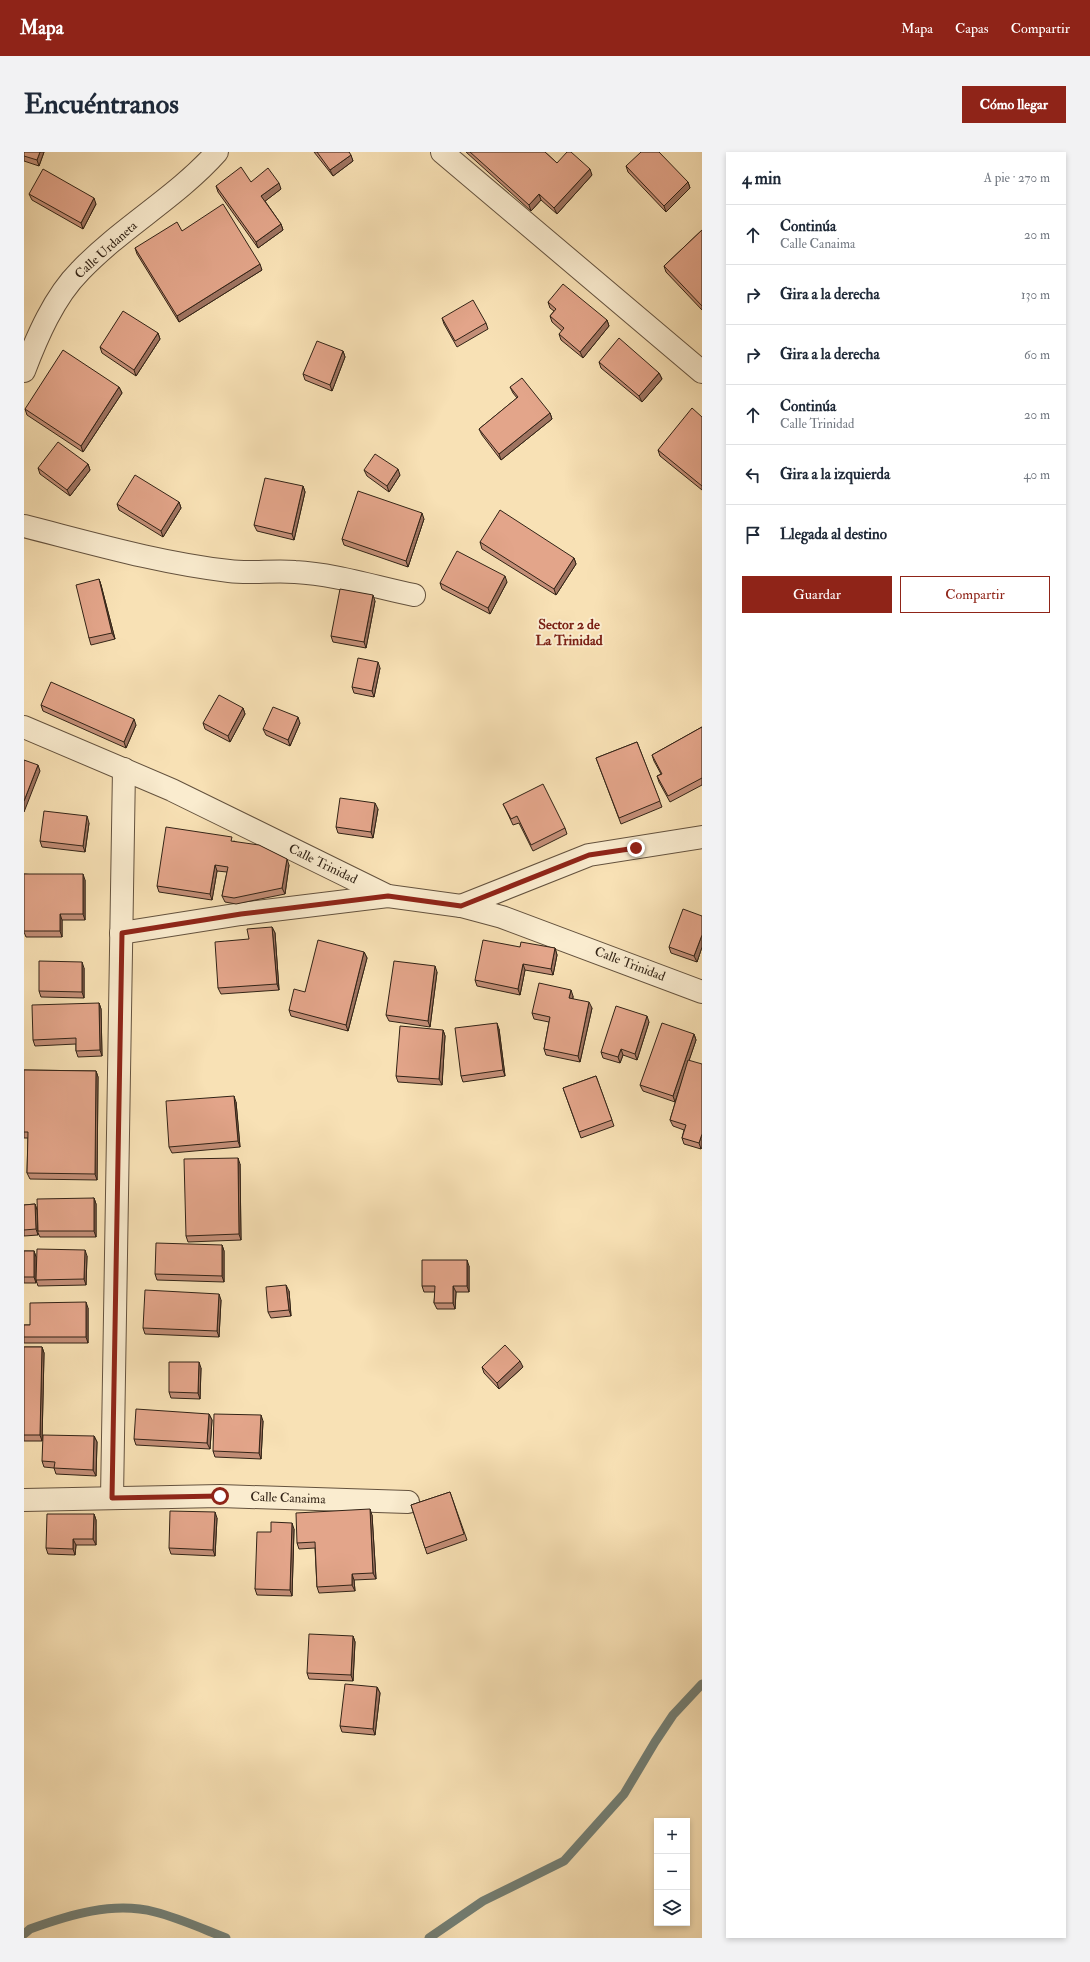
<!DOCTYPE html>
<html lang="es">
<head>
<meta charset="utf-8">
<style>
  :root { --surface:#fff; --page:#f2f2f3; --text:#1f2937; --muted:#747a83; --line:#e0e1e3; --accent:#8f2418 }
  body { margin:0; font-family:"IM FELL Double Pica",serif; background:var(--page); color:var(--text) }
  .controls { position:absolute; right:12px; bottom:12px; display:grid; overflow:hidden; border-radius:0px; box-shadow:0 2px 6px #0003 }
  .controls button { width:36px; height:36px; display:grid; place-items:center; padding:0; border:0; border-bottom:1px solid var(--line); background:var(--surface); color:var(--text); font:20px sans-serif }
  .stop { position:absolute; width:12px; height:12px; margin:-9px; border:3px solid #8f2418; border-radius:50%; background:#fff }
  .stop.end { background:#8f2418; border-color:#fff; box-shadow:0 1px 4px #0008 }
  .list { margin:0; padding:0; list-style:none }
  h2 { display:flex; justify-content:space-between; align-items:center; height:52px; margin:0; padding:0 16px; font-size:17px }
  h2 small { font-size:13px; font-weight:400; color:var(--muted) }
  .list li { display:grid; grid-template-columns:26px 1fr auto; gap:12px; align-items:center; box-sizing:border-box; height:60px; padding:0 16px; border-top:1px solid var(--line) }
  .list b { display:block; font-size:15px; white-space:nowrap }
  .list p { margin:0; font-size:13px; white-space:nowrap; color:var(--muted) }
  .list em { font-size:13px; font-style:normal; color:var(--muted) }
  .actions { display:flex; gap:8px; padding:12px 16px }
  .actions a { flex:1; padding:9px 0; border:1px solid var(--accent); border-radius:0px; text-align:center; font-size:14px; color:var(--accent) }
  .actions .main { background:var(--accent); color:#fff }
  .icon { flex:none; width:22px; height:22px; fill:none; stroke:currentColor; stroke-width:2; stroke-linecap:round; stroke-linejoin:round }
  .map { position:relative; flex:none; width:678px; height:1786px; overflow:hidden; border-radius:0px }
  header { display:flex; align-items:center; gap:24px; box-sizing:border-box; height:56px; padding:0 20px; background:var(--accent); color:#fff }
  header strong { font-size:19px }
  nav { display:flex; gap:22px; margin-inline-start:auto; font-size:14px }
  .intro { display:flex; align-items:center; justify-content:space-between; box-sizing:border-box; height:96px; padding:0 24px }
  h1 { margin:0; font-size:28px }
  .button { padding:10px 18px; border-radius:0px; background:var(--accent); color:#fff; font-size:14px; font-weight:700 }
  main { display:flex; gap:24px; padding:0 24px }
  aside { flex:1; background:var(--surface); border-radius:0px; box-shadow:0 2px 6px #0003 }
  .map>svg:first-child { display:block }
</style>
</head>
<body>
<header>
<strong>Mapa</strong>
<nav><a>Mapa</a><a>Capas</a><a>Compartir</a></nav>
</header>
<div class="intro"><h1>Encuéntranos</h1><a class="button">Cómo llegar</a></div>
<main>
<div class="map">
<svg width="678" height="1786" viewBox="0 0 678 1786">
  <rect width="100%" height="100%" fill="#f8e1b5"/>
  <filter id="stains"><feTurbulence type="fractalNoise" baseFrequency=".005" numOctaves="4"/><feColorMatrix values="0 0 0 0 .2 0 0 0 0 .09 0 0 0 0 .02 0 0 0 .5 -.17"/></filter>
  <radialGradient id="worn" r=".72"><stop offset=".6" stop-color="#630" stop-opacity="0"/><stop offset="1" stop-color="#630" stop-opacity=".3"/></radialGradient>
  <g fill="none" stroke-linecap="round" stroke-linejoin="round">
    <g stroke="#737f75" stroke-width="9">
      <path d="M0 1782 6 1777C45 1763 89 1749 131 1760 155 1766 179 1777 202 1786"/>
      <polyline points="405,1786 459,1749 540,1709 600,1642 631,1590 649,1563 678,1532"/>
    </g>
    <defs>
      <g id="street">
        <polyline points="418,0 678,220"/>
        <path d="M0 219C13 185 30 145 56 119 98 75 153 45 193 0"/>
        <path d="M0 374C67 391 135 411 205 419 227 422 249 418 271 420 311 422 351 435 390 443"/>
        <polyline points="0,575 148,638 364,744 437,754 478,765 678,840"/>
        <polyline points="437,754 565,703 678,685"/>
        <polyline points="97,781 217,762 364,744"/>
        <polyline points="88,1346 100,617"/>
        <polyline points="0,1348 196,1344 384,1350"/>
      </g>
    </defs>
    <use href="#street" stroke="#64523e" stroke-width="24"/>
    <use href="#street" stroke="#faeccf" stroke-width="22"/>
  </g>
  <g fill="#c38e77" stroke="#322316">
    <polygon points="0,0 20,0 15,14 0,9"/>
    <polygon points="290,0 325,0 329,9 309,24"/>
    <polygon points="442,0 521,0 533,11 568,23 533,62 517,48 507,59"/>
    <polygon points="602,14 664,30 666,36 642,60 604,20"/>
    <polygon points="227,30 257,37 241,49 257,72 259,78 234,96 194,40 192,34"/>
    <polygon points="5,42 72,52 59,77 8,48"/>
    <polygon points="678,78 678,158 642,120 640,114"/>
    <polygon points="158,79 238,118 155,170 113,102 111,96"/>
    <polygon points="524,150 583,168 585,174 559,206 537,188 535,182 538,179 528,170 526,164 530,159 526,156"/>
    <polygon points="418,166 462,171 464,177 433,195 420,172"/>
    <polygon points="134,181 136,187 112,224 78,201 76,195"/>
    <polygon points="319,199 321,205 308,239 281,228 279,222"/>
    <polygon points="575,210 635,221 638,227 618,250 577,216"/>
    <polygon points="95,235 98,241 59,300 3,263 1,257"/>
    <polygon points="486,235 526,261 528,267 477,308 458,283 455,277 493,246 489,241"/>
    <polygon points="678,265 678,338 636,304 634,298"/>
    <polygon points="64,312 66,318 46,344 16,322 14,316"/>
    <polygon points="340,318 376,323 365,340 343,324"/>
    <polygon points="279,334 281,340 270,388 233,379 230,373"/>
    <polygon points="155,350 157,356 139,385 95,358 93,352"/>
    <polygon points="400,367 384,415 320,393 318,387"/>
    <polygon points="456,390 550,406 552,412 532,443 458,397"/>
    <polygon points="75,427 77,433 91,487 67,493 65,486"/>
    <polygon points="483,430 466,462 418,437 416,431"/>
    <polygon points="351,449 342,496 309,490 307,484"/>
    <polygon points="356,516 350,545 330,541 328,535"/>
    <polygon points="17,553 112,573 102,596 19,559"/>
    <polygon points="219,556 221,562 206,590 181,577 179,571"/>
    <polygon points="276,571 266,594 242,583 239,577"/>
    <polygon points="678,575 678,633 646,650 635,630 633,624 637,622 630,609 628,603"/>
    <polygon points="613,590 638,655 597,672 572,606"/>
    <polygon points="479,652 541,676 543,682 509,699 495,671 489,673 482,658"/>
    <polygon points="354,657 349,686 314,681 312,675"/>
    <polygon points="65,671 61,700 18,695 16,689"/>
    <polygon points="210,689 265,713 261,742 212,752 201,750 198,744 203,720 193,719 188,748 135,740 133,734"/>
    <polygon points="0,722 61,728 61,768 38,768 38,785 2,785 0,780"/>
    <polygon points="678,764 678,795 673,810 647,801 645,795"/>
    <polygon points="248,775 251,781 255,838 197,842 194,836 225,787"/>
    <polygon points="496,795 531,796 533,803 529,823 501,818 496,843 453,834 451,828"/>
    <polygon points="340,800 343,806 324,879 267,864 265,858 281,840"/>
    <polygon points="60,816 60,846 17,845 15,839"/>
    <polygon points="413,820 406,875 365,869 362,863"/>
    <polygon points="549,844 549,847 568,856 556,910 522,903 520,897 525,870 510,867 508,861"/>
    <polygon points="75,851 77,857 78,904 54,905 52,899 52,892 11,894 9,888"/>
    <polygon points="625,870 613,908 599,903 596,911 579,906 577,900"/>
    <polygon points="475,877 481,924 439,930 437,924"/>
    <polygon points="419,878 421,884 418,933 374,930 372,924"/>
    <polygon points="670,882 672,888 665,908 677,997 660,992 658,986 660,978 649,974 646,968 658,928 651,950 619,939 616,933"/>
    <polygon points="0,918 72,919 74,925 73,1028 6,1027 3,1021 4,986 0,986"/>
    <polygon points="572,924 590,974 557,986 539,936"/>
    <polygon points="212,950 216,995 148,1001 145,995"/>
    <polygon points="216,1012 217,1088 164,1090 162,1084"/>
    <polygon points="70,1046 72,1052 72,1085 16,1085 14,1081 14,1083 0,1084 0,1053 11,1052 13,1058"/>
    <polygon points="198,1093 200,1099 200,1130 133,1128 131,1122"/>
    <polygon points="0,1099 10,1099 12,1105 12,1131 0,1131"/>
    <polygon points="63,1104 62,1133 14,1134 12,1128"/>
    <polygon points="445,1114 445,1140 432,1140 431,1157 413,1157 410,1151 411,1140 400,1140 398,1134"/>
    <polygon points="265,1139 267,1164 247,1166 244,1160"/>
    <polygon points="197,1148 195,1185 121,1182 119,1176"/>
    <polygon points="64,1156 64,1191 0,1191 0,1173 6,1173"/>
    <polygon points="0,1195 18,1195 20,1201 18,1289 0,1289"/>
    <polygon points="458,1215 499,1215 475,1237 460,1221"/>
    <polygon points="177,1216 176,1247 147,1246 145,1240"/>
    <polygon points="185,1262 188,1268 186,1297 112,1293 110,1287"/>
    <polygon points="239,1269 237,1307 191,1305 189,1299"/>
    <polygon points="70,1284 73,1290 72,1324 32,1322 30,1316 20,1315 18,1309"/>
    <polygon points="426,1340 443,1388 403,1402 387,1353"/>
    <polygon points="70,1362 72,1368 72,1393 52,1393 51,1403 24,1402 22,1396"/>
    <polygon points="348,1363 352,1427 330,1428 331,1439 295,1441 293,1435 291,1396 275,1397 273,1391"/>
    <polygon points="193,1366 191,1404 147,1402 145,1396"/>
    <polygon points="270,1377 268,1444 233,1443 231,1437 247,1380"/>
    <polygon points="329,1484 331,1490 329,1529 285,1527 283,1521"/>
    <polygon points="353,1535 356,1541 351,1583 318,1580 316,1574"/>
  </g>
  <g fill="#9f7461" stroke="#322316">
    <polygon points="16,0 20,0 15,14 13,8"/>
    <polygon points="327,3 329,9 309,24 306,18"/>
    <polygon points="566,17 568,23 533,62 530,56"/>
    <polygon points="664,30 666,36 642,60 640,54"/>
    <polygon points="255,31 257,37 240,50 237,44"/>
    <polygon points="515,42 517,48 507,59 505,53"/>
    <polygon points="70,46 72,52 59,77 57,71"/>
    <polygon points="257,72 259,78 234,96 232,90"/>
    <polygon points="236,112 238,118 155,170 153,164"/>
    <polygon points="583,168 585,174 559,206 556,200"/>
    <polygon points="134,181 136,187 112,224 110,218"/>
    <polygon points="319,199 321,205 308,239 306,233"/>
    <polygon points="635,221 638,227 618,250 615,244"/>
    <polygon points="95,235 98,241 59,300 57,294"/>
    <polygon points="526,261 528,267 477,308 475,302"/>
    <polygon points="64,312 66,318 46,344 43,338"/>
    <polygon points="374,317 376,323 365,340 363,334"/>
    <polygon points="279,334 281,340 270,388 268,382"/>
    <polygon points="155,350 157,356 139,385 137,379"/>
    <polygon points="398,361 400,367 384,415 382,409"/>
    <polygon points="550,406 552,412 532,443 530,437"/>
    <polygon points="481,424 483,430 466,462 464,456"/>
    <polygon points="75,427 77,433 91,487 88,481"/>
    <polygon points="349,443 351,449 342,496 340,490"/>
    <polygon points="354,510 356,516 350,545 348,539"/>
    <polygon points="219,556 221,562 206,590 204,584"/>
    <polygon points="274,565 276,571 266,594 264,588"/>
    <polygon points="110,567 112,573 102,596 100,590"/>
    <polygon points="14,613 16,619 0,660 0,649"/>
    <polygon points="351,651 354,657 349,686 347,680"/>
    <polygon points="63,664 65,671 61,700 59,694"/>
    <polygon points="263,707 265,713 261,742 258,736"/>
    <polygon points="191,713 193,719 188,748 186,742"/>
    <polygon points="59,722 61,728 61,768 59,762"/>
    <polygon points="36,762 38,768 38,785 36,779"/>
    <polygon points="248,775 251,781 255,838 253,832"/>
    <polygon points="678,783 678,795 673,810 670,804"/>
    <polygon points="531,796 533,803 529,823 527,817"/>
    <polygon points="340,800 343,806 324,879 322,873"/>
    <polygon points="58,810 60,816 60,846 58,840"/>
    <polygon points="499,812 501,818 496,843 494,837"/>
    <polygon points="411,814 413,820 406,875 404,869"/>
    <polygon points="547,838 549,844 548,852 545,846"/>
    <polygon points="565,850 568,856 556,910 554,904"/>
    <polygon points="75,851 77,857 78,904 76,898"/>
    <polygon points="623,864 625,870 613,908 611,902"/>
    <polygon points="473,871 475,877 481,924 479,918"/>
    <polygon points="419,878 421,884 418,933 415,927"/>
    <polygon points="670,882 672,888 651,950 649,944"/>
    <polygon points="597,897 599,903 596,911 594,905"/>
    <polygon points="72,919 74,925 73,1028 71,1022"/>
    <polygon points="210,944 212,950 216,995 214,989"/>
    <polygon points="678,982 678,995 677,997 675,991"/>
    <polygon points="214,1006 216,1012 217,1088 215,1082"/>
    <polygon points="70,1046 72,1052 72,1085 70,1079"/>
    <polygon points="11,1052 13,1058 14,1083 12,1077"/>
    <polygon points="198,1093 200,1099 200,1130 198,1124"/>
    <polygon points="61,1098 63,1104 62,1133 60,1127"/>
    <polygon points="10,1099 12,1105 12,1131 10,1125"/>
    <polygon points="443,1108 445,1114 445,1140 443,1134"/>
    <polygon points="262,1133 265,1139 267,1164 265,1158"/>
    <polygon points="429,1134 432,1140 431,1157 429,1151"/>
    <polygon points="195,1142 197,1148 195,1185 193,1179"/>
    <polygon points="62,1150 64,1156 64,1191 62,1185"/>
    <polygon points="18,1195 20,1201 18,1289 16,1283"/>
    <polygon points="496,1209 499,1215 475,1237 473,1231"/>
    <polygon points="175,1210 177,1216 176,1247 174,1241"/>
    <polygon points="185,1262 188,1268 186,1297 183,1291"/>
    <polygon points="237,1263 239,1269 237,1307 235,1301"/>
    <polygon points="70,1284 73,1290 72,1324 69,1318"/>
    <polygon points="346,1357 348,1363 352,1427 349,1421"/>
    <polygon points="191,1360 193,1366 191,1404 189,1398"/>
    <polygon points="70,1362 72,1368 72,1393 69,1387"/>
    <polygon points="268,1371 270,1377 268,1444 266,1438"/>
    <polygon points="49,1387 52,1393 51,1403 49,1397"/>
    <polygon points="328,1422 330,1428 331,1439 328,1433"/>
    <polygon points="329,1484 331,1490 329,1529 327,1523"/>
    <polygon points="353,1535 356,1541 351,1583 349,1577"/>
  </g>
  <g fill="#e3a58a" stroke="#322316">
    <polygon points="0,0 16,0 13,8 0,4"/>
    <polygon points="293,0 325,0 327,3 306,18"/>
    <polygon points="446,0 521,0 533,11 543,0 547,0 566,17 530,56 515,42 505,53"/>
    <polygon points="617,0 635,0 664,30 640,54 602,14"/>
    <polygon points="217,15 227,30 244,16 255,31 237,44 257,72 232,90 192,34"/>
    <polygon points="19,17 70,46 57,71 5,42"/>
    <polygon points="199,52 236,112 153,164 111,96 153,70 158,79"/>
    <polygon points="678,78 678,154 640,114"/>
    <polygon points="539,132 583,168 556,200 535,182 540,176 526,164 532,157 524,150"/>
    <polygon points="449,148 462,171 431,189 418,166"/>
    <polygon points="99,159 134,181 110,218 76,195"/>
    <polygon points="595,186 635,221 615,244 575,210"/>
    <polygon points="293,189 319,199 306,233 279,222"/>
    <polygon points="39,198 95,235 57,294 1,257"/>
    <polygon points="498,226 526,261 475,302 455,277 494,245 486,235"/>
    <polygon points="668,256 678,265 678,334 634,298"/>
    <polygon points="34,290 64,312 43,338 14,316"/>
    <polygon points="351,302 374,317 363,334 340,318"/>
    <polygon points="111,323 155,350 137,379 93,352"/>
    <polygon points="241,326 279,334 268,382 230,373"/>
    <polygon points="334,339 398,361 382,409 318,387"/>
    <polygon points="476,358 550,406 530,437 456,390"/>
    <polygon points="433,399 481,424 464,456 416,431"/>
    <polygon points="75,427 88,481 65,486 52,433"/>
    <polygon points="316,437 349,443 340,490 307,484"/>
    <polygon points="334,506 354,510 348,539 328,535"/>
    <polygon points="27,530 110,567 100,590 17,553"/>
    <polygon points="195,543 219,556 204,584 179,571"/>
    <polygon points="249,555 274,565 264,588 239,577"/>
    <polygon points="678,575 678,626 644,644 633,624 638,622 628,603"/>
    <polygon points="613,590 636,649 595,666 572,606"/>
    <polygon points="0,608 14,613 0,649"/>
    <polygon points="519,632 541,676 507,693 493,664 487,667 479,652"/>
    <polygon points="316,646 351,651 347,680 312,675"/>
    <polygon points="20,659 63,664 59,694 16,689"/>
    <polygon points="142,675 208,685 207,689 235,693 263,707 258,736 210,746 198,744 204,715 191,713 186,742 133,734"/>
    <polygon points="0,722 59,722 59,762 36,762 36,779 0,779"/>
    <polygon points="659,757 678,764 678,783 670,804 645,795"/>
    <polygon points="248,775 253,832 194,836 191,790 225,787 223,777"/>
    <polygon points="294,788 340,800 322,873 265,858 270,837 281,840"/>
    <polygon points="459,788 496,795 497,790 531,796 527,817 499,812 494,837 451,828"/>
    <polygon points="15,809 58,810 58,840 15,839"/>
    <polygon points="370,809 411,814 404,869 362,863"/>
    <polygon points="515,831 547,838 545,846 565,850 554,904 520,897 526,865 508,861"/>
    <polygon points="75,851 76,898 52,899 52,886 9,888 8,853"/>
    <polygon points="592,854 623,864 611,902 597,897 594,905 577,900"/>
    <polygon points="473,871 479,918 437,924 431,876"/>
    <polygon points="638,871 670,882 649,944 616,933"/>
    <polygon points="376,874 419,878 415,927 372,924"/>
    <polygon points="664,908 678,912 678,982 675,991 658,986 662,973 646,968"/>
    <polygon points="0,918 72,919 71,1022 3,1021 4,980 0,980"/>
    <polygon points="572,924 588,968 555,980 539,936"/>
    <polygon points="210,944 214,989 145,995 142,949"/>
    <polygon points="214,1006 215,1082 162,1084 160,1007"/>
    <polygon points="70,1046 70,1079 14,1079 13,1047"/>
    <polygon points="11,1052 12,1077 0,1078 0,1053"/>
    <polygon points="132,1091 198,1093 198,1124 131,1122"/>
    <polygon points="13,1097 61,1098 60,1127 12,1128"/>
    <rect x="0" y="1099" width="10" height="26"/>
    <polygon points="398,1108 443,1108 443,1134 429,1134 429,1151 410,1151 411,1134 398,1134"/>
    <polygon points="262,1133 265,1158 244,1160 242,1135"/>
    <polygon points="121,1138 195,1142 193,1179 119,1176"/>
    <polygon points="62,1150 62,1185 0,1185 0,1173 6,1173 6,1151"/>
    <polygon points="481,1193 496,1209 473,1231 458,1215"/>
    <polygon points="0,1195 18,1195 16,1283 0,1283"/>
    <polygon points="145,1210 175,1210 174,1241 145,1240"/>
    <polygon points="112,1257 185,1262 183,1291 110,1287"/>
    <polygon points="190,1262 237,1263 235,1301 189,1299"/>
    <polygon points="19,1283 70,1284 69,1318 30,1316 31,1310 18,1309"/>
    <polygon points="426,1340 440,1382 401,1396 387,1353"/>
    <polygon points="346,1357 349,1421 328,1422 328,1433 293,1435 291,1390 273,1391 272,1361"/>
    <polygon points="146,1359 191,1360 189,1398 145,1396"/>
    <polygon points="23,1362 70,1362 69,1387 49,1387 49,1397 22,1396"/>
    <polygon points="247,1370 268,1371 266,1438 231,1437 233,1380 247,1380"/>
    <polygon points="285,1482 329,1484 327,1523 283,1521"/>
    <polygon points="321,1532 353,1535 349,1577 316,1574"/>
  </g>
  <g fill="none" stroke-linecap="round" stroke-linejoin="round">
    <polyline stroke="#8f2418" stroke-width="5" points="196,1344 88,1346 98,781 217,762 364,744 437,754 565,703 612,696"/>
  </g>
  <g text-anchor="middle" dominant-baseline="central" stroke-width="4" stroke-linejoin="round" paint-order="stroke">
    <g font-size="13" fill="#322316" stroke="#faeccf">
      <text transform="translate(82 98) rotate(-42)">Calle Urdaneta</text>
      <text transform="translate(299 712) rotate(26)">Calle Trinidad</text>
      <text transform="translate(606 812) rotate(21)">Calle Trinidad</text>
      <text transform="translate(264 1346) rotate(2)">Calle Canaima</text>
    </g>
    <g font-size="14" font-weight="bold" fill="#7a1f14" stroke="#faeccf">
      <text x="545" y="472">Sector 2 de<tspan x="545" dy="16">La Trinidad</tspan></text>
    </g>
  </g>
  <rect width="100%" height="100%" filter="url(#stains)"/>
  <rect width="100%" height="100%" fill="url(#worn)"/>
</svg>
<div class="controls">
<button>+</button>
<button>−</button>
<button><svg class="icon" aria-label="layers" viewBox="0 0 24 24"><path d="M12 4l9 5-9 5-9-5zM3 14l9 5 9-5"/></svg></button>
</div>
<div class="stop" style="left:196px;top:1344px"></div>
<div class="stop end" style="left:612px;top:696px"></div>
</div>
<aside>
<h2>4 min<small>A pie · 270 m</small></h2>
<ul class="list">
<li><svg class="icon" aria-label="ahead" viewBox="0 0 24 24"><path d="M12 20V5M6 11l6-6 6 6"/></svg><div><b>Continúa</b><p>Calle Canaima</p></div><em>20 m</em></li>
<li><svg class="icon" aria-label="right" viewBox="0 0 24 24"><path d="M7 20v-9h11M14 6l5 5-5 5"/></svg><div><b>Gira a la derecha</b></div><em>130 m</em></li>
<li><svg class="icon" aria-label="right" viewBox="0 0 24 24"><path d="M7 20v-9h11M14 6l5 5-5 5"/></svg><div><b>Gira a la derecha</b></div><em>60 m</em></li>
<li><svg class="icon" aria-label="ahead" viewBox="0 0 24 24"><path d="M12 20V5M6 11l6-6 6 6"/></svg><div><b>Continúa</b><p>Calle Trinidad</p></div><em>20 m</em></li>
<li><svg class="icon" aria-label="left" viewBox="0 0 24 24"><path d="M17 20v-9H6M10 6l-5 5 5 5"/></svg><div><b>Gira a la izquierda</b></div><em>40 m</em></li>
<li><svg class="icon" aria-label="arrive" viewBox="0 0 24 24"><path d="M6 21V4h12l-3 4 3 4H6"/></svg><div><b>Llegada al destino</b></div></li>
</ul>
<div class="actions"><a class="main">Guardar</a><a>Compartir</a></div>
</aside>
</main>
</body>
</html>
